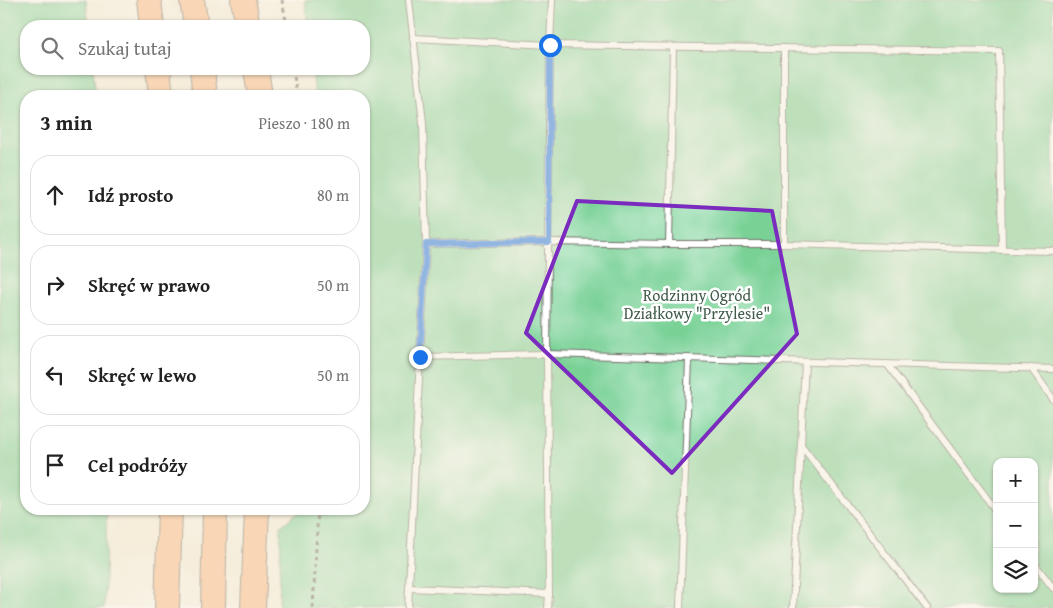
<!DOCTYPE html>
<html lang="pl">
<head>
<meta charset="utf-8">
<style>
  :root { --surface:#fff; --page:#f6f6f6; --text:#222; --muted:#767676; --line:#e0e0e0 }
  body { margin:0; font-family:"Gentium Book Plus",serif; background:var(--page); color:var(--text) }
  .controls { position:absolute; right:15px; bottom:15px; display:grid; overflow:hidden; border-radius:10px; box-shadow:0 1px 4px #0004 }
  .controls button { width:45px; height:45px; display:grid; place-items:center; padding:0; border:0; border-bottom:1px solid var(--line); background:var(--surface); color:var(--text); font:25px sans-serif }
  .stop { position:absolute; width:15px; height:15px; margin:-11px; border:4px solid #1a73e8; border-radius:50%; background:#fff }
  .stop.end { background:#1a73e8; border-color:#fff; box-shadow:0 1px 5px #0008 }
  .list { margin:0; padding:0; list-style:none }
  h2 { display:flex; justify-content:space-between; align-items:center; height:65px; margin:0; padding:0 20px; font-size:21px }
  h2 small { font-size:16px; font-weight:400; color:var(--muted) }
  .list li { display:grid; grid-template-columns:32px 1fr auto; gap:15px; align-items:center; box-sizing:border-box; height:80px; margin:0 10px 10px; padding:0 10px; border:1px solid var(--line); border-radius:20px }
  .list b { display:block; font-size:19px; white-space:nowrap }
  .list em { font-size:16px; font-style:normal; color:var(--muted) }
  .icon { flex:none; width:28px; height:28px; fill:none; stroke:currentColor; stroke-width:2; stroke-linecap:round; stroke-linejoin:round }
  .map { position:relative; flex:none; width:1053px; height:608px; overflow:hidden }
  .search { position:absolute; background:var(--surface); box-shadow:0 1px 4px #0004; left:20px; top:20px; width:350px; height:55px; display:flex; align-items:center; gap:12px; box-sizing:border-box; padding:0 18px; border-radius:20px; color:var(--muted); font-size:19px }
  .panel { position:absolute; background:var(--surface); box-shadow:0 1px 4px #0004; left:20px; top:90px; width:350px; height:425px; border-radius:20px }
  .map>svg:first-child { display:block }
</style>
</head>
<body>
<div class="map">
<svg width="1053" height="608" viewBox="0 0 1053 608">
  <rect width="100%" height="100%" fill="#fff"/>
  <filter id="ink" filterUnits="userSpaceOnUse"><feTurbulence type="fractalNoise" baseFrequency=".02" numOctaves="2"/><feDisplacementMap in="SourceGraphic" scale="10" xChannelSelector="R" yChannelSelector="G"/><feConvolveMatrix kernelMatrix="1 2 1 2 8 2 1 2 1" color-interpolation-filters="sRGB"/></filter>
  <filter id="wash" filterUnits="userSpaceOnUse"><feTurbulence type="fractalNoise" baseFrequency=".0096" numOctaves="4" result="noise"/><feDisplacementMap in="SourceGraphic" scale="20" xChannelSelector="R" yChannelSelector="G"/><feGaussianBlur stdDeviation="1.12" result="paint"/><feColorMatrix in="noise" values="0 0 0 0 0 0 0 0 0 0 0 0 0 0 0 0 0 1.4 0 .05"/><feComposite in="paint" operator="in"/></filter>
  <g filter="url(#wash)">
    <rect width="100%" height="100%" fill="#f5edda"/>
    <g fill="#79d196" stroke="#527e60" fill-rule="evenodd">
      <polygon points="0,0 86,0 89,26 26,26 26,69 93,69 96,96 26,96 26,509 107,509 104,608 0,608"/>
      <path d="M305 0H1053V608H279L281 526 302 509H364V96H315L312 69H364V26H308ZM997 462H1034V589H997Z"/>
    </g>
  </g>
  <g filter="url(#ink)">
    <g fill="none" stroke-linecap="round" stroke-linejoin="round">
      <defs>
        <g id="lane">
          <polyline points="409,0 423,123 426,244 420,357"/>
          <polyline points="413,38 550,45 999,51 1002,250"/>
          <polyline points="426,244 549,242 669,244 784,244 1053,251"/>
          <polyline points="669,244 673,47"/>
          <polyline points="784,244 784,48"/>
          <polyline points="887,364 997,512"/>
          <polyline points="1031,368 1053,399"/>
          <polyline points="801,445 927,608"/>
          <polyline points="1034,563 1053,588"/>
          <polyline points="409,588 420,357 547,354 1053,369"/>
          <polyline points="408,608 409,588 549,594 547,354 550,45 552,0"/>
          <polyline points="548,608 549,594"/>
          <polyline points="680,608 689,359"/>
          <polyline points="793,608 805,362"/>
        </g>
        <g id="highway">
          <polyline points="149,0 152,26"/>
          <polyline points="192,0 196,26"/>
          <polyline points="243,0 248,26"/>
          <polyline points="158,69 161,96"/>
          <polyline points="202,69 205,96"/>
          <polyline points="256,69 260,96"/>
          <polyline points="167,608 170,509"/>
          <polyline points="213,608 215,509"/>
          <polyline points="253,608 257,509"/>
        </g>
      </defs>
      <use href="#lane" stroke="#726f68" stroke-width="8"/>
      <use href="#highway" stroke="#726f68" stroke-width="26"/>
      <g stroke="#726f68" stroke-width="3" stroke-dasharray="4 4" stroke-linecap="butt">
        <polyline points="282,0 287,26"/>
        <polyline points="293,69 297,96"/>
        <polyline points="313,608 318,509"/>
      </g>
      <use href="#lane" stroke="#fff" stroke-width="6"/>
      <use href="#highway" stroke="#fabb8b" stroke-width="24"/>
    </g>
  </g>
  <g fill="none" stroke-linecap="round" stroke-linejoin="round" filter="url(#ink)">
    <polyline stroke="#1a73e8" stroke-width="6" points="420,357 426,244 549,242 550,45"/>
  </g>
  <path d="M0 0H1053V608H0ZM577 201 772 211 797 334 672 473 526 333Z" fill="#f5edda" fill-opacity=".55" fill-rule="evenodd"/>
  <path fill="none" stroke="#7b2cbf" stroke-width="4" stroke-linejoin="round" d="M577 201 772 211 797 334 672 473 526 333Z"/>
  <g text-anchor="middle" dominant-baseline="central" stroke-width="5" stroke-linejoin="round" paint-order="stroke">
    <g font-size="16" fill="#425d4b" stroke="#fff">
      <text x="697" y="295">Rodzinny Ogród<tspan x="697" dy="18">Działkowy "Przylesie"</tspan></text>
    </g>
  </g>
</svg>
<div class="controls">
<button>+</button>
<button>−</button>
<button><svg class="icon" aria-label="layers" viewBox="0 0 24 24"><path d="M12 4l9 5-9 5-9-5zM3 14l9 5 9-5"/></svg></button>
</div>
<div class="stop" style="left:550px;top:45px"></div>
<div class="stop end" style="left:420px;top:357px"></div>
<div class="search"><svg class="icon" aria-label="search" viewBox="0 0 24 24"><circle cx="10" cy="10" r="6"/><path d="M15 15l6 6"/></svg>Szukaj tutaj</div>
<section class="panel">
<h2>3 min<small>Pieszo · 180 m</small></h2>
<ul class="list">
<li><svg class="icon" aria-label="ahead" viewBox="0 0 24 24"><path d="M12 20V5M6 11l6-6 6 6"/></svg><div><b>Idź prosto</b></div><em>80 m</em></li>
<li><svg class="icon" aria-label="right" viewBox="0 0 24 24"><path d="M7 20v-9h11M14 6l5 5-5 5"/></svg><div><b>Skręć w prawo</b></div><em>50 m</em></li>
<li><svg class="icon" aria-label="left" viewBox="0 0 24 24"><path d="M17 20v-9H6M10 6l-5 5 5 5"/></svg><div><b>Skręć w lewo</b></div><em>50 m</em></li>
<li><svg class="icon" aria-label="arrive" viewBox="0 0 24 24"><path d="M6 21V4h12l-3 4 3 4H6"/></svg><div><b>Cel podróży</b></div></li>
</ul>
</section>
</div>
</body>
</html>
